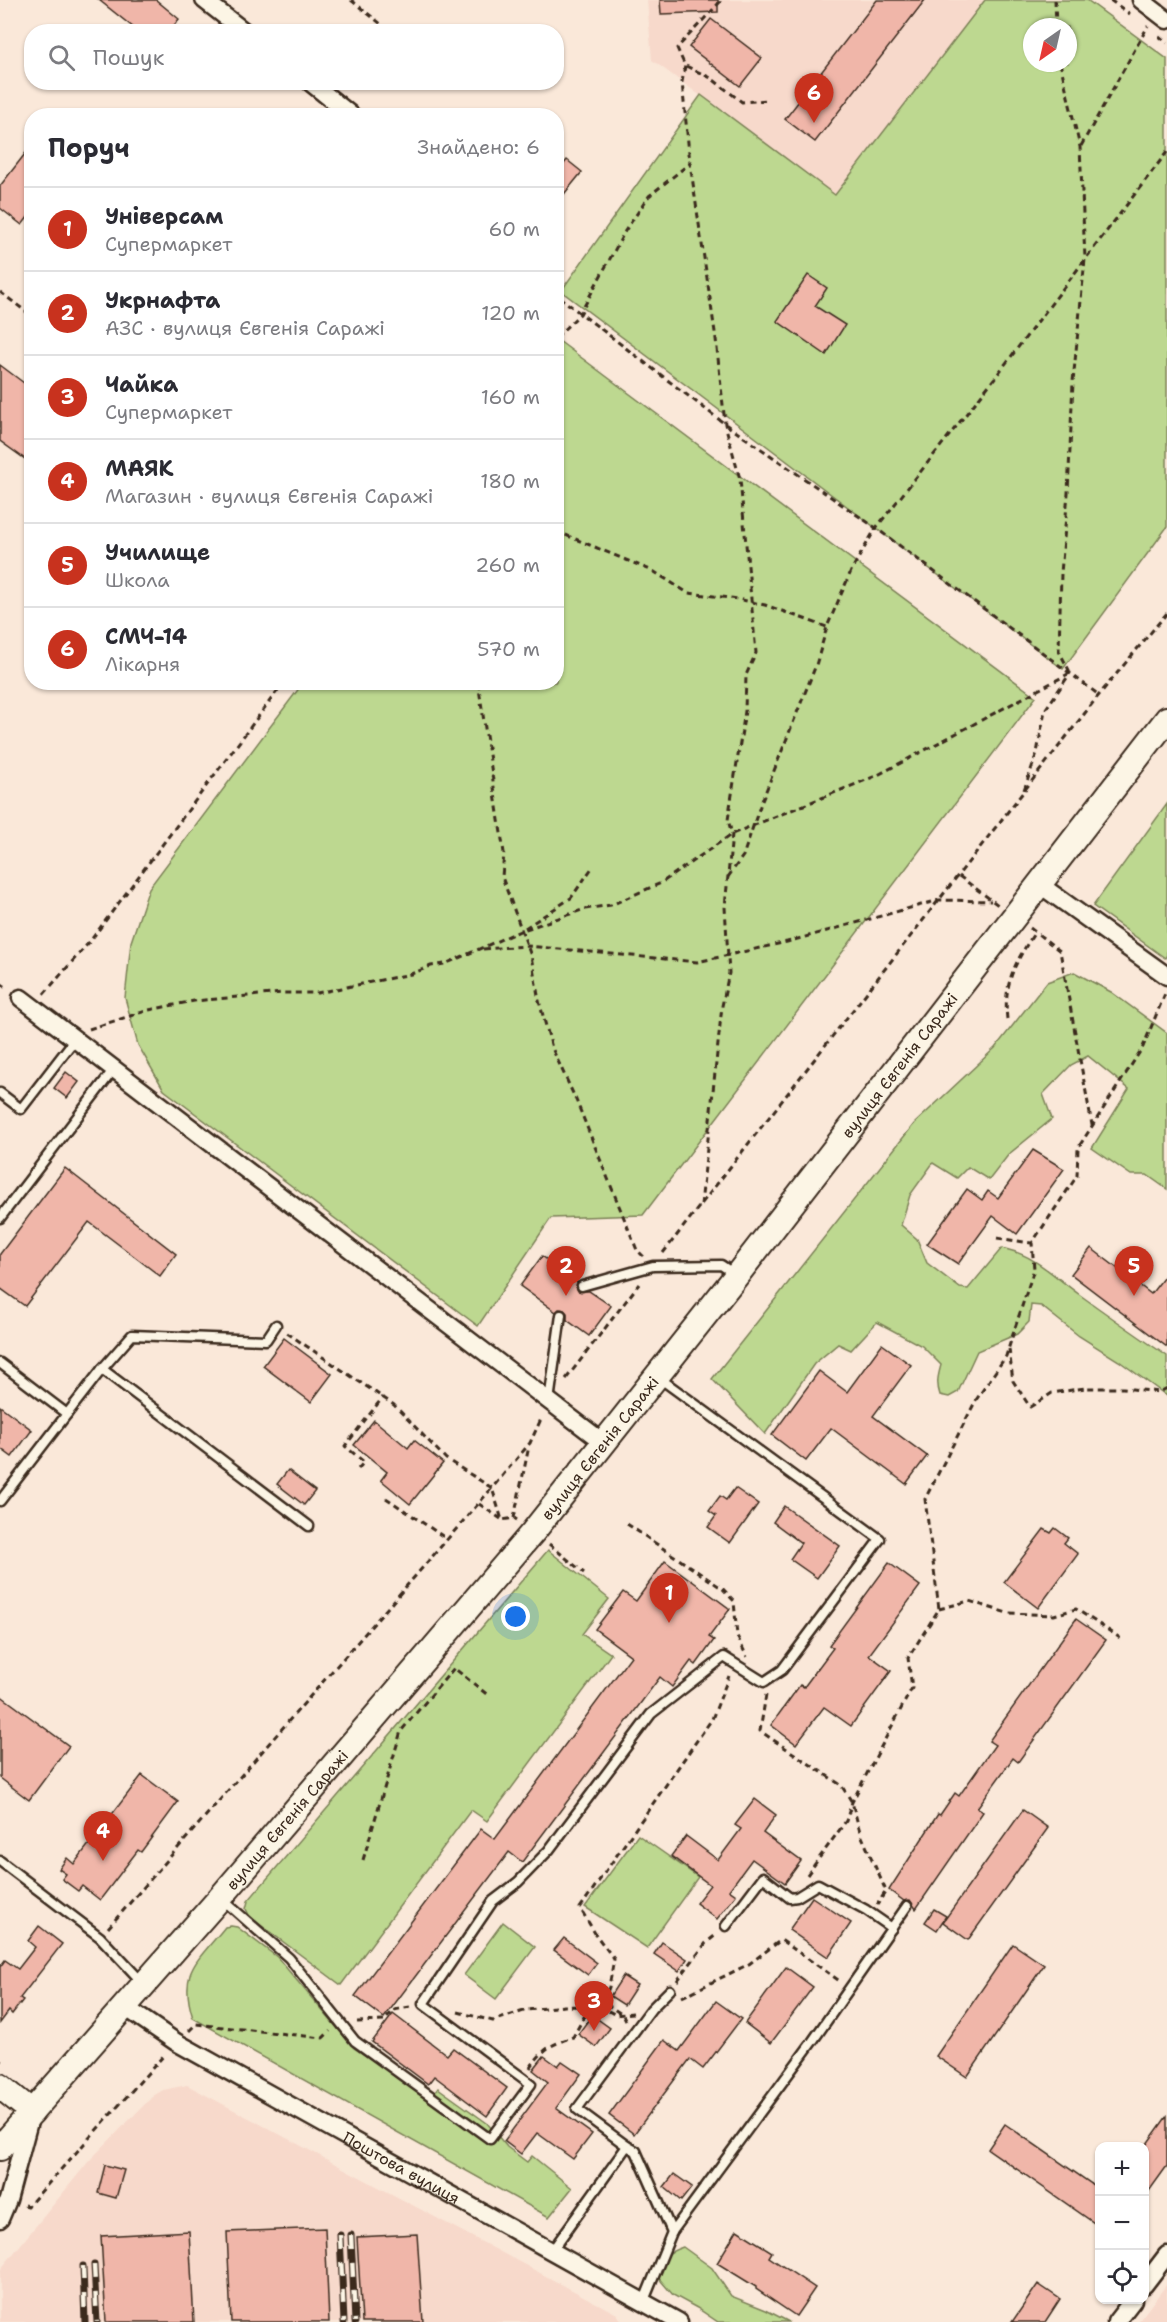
<!DOCTYPE html>
<html lang="uk">
<head>
<meta charset="utf-8">
<style>
  :root { --surface:#fff; --page:#f7f7f7; --text:#2b2b33; --muted:#7c7c81; --line:#e1e1e2; --accent:#c8321e }
  body { margin:0; font-family:"Shantell Sans",sans-serif; background:var(--page); color:var(--text) }
  .controls { position:absolute; right:18px; bottom:18px; display:grid; overflow:hidden; border-radius:12px; box-shadow:0 2px 4px #0004 }
  .controls button { width:54px; height:54px; display:grid; place-items:center; padding:0; border:0; border-bottom:2px solid var(--line); background:var(--surface); color:var(--text); font:30px sans-serif }
  .compass { position:absolute; left:1023px; top:18px; width:54px; height:54px; border-radius:50%; background:var(--surface); box-shadow:0 2px 4px #0004; rotate:214deg }
  .you { position:absolute; left:516px; top:1617px; width:21px; height:21px; margin:-15px; border:4px solid #fff; border-radius:50%; background:#1a73e8; box-shadow:0 0 0 9px #1a73e833 }
  .badge { display:grid; place-items:center; width:39px; height:39px; border-radius:50%; background:var(--accent); color:#fff; font-size:20px; font-weight:700 }
  .pin { position:absolute; translate:-50% -50px; filter:drop-shadow(0 2px 3px #0008) }
  .pin::after { content:''; position:absolute; top:32px; width:21px; height:18px; background:inherit; clip-path:polygon(0 0,100% 0,50% 100%) }
  .list { margin:0; padding:0; list-style:none }
  h2 { display:flex; justify-content:space-between; align-items:center; height:78px; margin:0; padding:0 24px; font-size:26px }
  h2 small { font-size:20px; font-weight:400; color:var(--muted) }
  .list li { display:grid; grid-template-columns:39px 1fr auto; gap:18px; align-items:center; box-sizing:border-box; height:84px; padding:0 24px; border-top:2px solid var(--line) }
  .list b { display:block; font-size:22px; white-space:nowrap }
  .list p { margin:0; font-size:20px; white-space:nowrap; color:var(--muted) }
  .list em { font-size:20px; font-style:normal; color:var(--muted) }
  .icon { flex:none; width:33px; height:33px; fill:none; stroke:currentColor; stroke-width:2; stroke-linecap:round; stroke-linejoin:round }
  .map { position:relative; flex:none; width:1167px; height:2322px; overflow:hidden }
  .search { position:absolute; background:var(--surface); box-shadow:0 2px 4px #0004; left:24px; top:24px; width:540px; height:66px; display:flex; align-items:center; gap:15px; box-sizing:border-box; padding:0 21px; border-radius:24px; color:var(--muted); font-size:22px }
  .panel { position:absolute; background:var(--surface); box-shadow:0 2px 4px #0004; left:24px; top:108px; width:540px; height:582px; border-radius:24px }
  .map>svg:first-child { display:block }
</style>
</head>
<body>
<div class="map">
<svg width="1167" height="2322" viewBox="0 0 1167 2322">
  <rect width="100%" height="100%" fill="#fae8d9"/>
  <filter id="ink" filterUnits="userSpaceOnUse"><feTurbulence type="fractalNoise" baseFrequency=".0167" numOctaves="2"/><feDisplacementMap in="SourceGraphic" scale="12" xChannelSelector="R" yChannelSelector="G"/><feConvolveMatrix kernelMatrix="1 2 1 2 8 2 1 2 1" color-interpolation-filters="sRGB"/></filter>
  <g filter="url(#ink)">
    <g fill="#f7d9cb">
      <polygon points="647,0 985,0 835,195 652,60"/>
      <polygon points="187,2085 617,2314 622,2322 0,2322 0,2270 89,2161 153,2096 163,2090"/>
      <polygon points="1167,2284 1167,2322 1138,2322"/>
    </g>
    <g fill="#bdd890" stroke="#7c8157" stroke-width="1.5" fill-rule="evenodd">
      <path d="M985 0H1087L1167 59V527L1063 669 561 291 701 95 835 195ZM1032 27H1068V63H1032Z"/>
      <polygon points="559,341 1036,697 643,1215 551,1218 478,1326 164,1090 138,1045 125,998 131,942 149,888 303,683 556,682 556,344"/>
      <polygon points="1167,804 1167,955 1165,958 1093,906"/>
      <path d="M1074 972 1111 992 1167 1033V1189L1147 1175H1131L1092 1148 1129 1089 1088 1056 1071 1065 1043 1094 1052 1119 1009 1154 989 1180 968 1167 957 1178 933 1163 910 1195 901 1225 917 1239 927 1263 960 1288 968 1289 1002 1248C1037 1256 1053 1276 1080 1295 1109 1316 1138 1336 1167 1356V1396L1119 1361 1079 1336 1041 1306 1031 1305 1029 1322 1017 1334 977 1351 958 1392 949 1397 940 1395C936 1383 938 1376 941 1365L922 1346 877 1322 851 1350 838 1344 814 1364 765 1434 712 1379 914 1124 995 1048 1047 982Z"/>
      <polygon points="548,1550 609,1599 582,1634 611,1654 487,1821 471,1810 341,1985 250,1917 246,1909 248,1901"/>
      <polygon points="638,1835 698,1877 647,1948 585,1907"/>
      <polygon points="503,1922 535,1947 496,1999 464,1975"/>
      <path d="M231 1926 237 1927 277 1957 354 2048 430 2099 438 2088 487 2123 507 2147 527 2162 532 2156 572 2188 549 2217 193 2018C178 1971 197 1962 225 1927Z"/>
      <path d="M683 2247 712 2268 731 2296 766 2310 789 2322H718L697 2308 673 2295 656 2275C657 2259 668 2252 683 2247Z"/>
    </g>
    <g fill="#f0b6a9" stroke="#3b2a1e" stroke-width="1.5">
      <polygon points="99,0 156,0 179,19 169,32 139,32"/>
      <polygon points="660,0 718,0 718,12 661,14"/>
      <polygon points="877,0 925,0 815,142 785,119"/>
      <polygon points="711,19 762,58 740,86 689,47"/>
      <polygon points="32,145 32,212 22,225 0,208 0,186"/>
      <polygon points="567,160 582,172 556,204 556,174"/>
      <polygon points="808,275 827,288 815,306 845,325 826,355 777,321"/>
      <polygon points="0,365 32,389 32,450 25,459 0,441"/>
      <polygon points="66,1072 79,1082 67,1098 54,1088"/>
      <polygon points="1033,1150 1064,1169 1017,1234 993,1216 958,1264 927,1244 967,1189 982,1200 988,1191 998,1198"/>
      <polygon points="65,1168 176,1254 160,1276 89,1222 25,1306 0,1288 0,1254"/>
      <polygon points="1091,1248 1151,1294 1167,1273 1167,1347 1071,1274"/>
      <polygon points="542,1256 577,1282 576,1287 578,1291 589,1291 611,1306 589,1336 567,1320 567,1313 564,1310 559,1309 556,1312 520,1286"/>
      <polygon points="284,1338 332,1374 311,1402 263,1366"/>
      <polygon points="882,1344 911,1365 873,1416 927,1456 906,1484 831,1428 806,1461 772,1435 819,1371 847,1392"/>
      <polygon points="0,1406 32,1430 12,1457 0,1448"/>
      <polygon points="374,1420 408,1448 414,1440 443,1463 410,1504 381,1480 387,1472 354,1445"/>
      <polygon points="288,1470 315,1491 304,1505 277,1484"/>
      <polygon points="735,1488 758,1504 730,1543 708,1527 716,1516 709,1511 720,1496 726,1500"/>
      <polygon points="784,1506 840,1546 817,1578 790,1559 801,1543 773,1522"/>
      <polygon points="1055,1528 1068,1538 1064,1543 1078,1554 1038,1608 1004,1582 1044,1529 1051,1533"/>
      <polygon points="665,1561 730,1609 709,1637 714,1640 696,1665 691,1661 672,1687 660,1677 522,1862 509,1852 384,2018 355,1996 481,1829 495,1839 631,1656 595,1629 623,1592 636,1601"/>
      <polygon points="889,1563 920,1586 869,1655 891,1671 851,1726 824,1707 796,1744 771,1725 800,1685 804,1687 833,1648 829,1645"/>
      <polygon points="1076,1619 1106,1640 1018,1762 1013,1758 977,1808 983,1812 916,1909 910,1900 904,1901 889,1890 938,1814 940,1815 955,1793 959,1796 995,1745 989,1741"/>
      <polygon points="0,1695 69,1746 29,1800 0,1778"/>
      <polygon points="142,1775 178,1802 141,1852 138,1850 100,1900 82,1886 78,1891 62,1879 66,1874 59,1869 67,1858 74,1864"/>
      <polygon points="755,1799 776,1815 763,1833 801,1861 785,1883 752,1859 729,1890 736,1895 717,1919 696,1903 710,1885 671,1856 686,1836 718,1860 741,1829 735,1825"/>
      <polygon points="1023,1810 1048,1828 968,1940 943,1922"/>
      <polygon points="812,1897 851,1923 828,1957 789,1930"/>
      <polygon points="934,1909 946,1916 937,1930 925,1922"/>
      <polygon points="39,1926 62,1944 20,1998 23,2000 12,2014 9,2011 0,2023 0,1967 5,1960 18,1969 35,1947 28,1941"/>
      <polygon points="564,1938 597,1963 588,1975 554,1950"/>
      <polygon points="662,1942 687,1959 679,1971 654,1954"/>
      <polygon points="1013,1944 1044,1965 967,2077 936,2056"/>
      <polygon points="786,1967 813,1987 771,2043 745,2023"/>
      <polygon points="623,1976 637,1985 624,2005 610,1996"/>
      <polygon points="716,2001 741,2019 703,2069 690,2059 634,2134 609,2115 664,2040 679,2051"/>
      <polygon points="393,2014 447,2055 453,2048 507,2088 487,2116 434,2076 428,2084 372,2042"/>
      <polygon points="592,2015 610,2028 596,2047 578,2034"/>
      <polygon points="544,2056 558,2066 562,2061 581,2074 556,2108 592,2134 573,2159 537,2133 521,2154 504,2141 548,2082 533,2070"/>
      <polygon points="1167,2116 1167,2166 1144,2198 1144,2148"/>
      <polygon points="1005,2124 1100,2190 1100,2227 988,2149"/>
      <polygon points="105,2165 124,2170 116,2198 98,2193"/>
      <polygon points="674,2174 692,2187 681,2201 664,2187"/>
      <polygon points="325,2228 329,2322 231,2322 227,2232"/>
      <polygon points="737,2230 772,2252 769,2257 815,2288 796,2316 756,2289 756,2287 717,2263"/>
      <polygon points="189,2231 194,2322 106,2322 101,2236"/>
      <polygon points="417,2234 423,2322 362,2322 357,2237"/>
      <polygon points="1038,2284 1060,2299 1045,2322 1012,2322"/>
    </g>
    <g fill="none" stroke-linecap="round" stroke-linejoin="round">
      <defs>
        <g id="service">
          <polyline points="0,1093 21,1109 75,1039"/>
          <polyline points="0,1218 114,1069"/>
          <polyline points="582,1286 653,1266 721,1265 736,1275"/>
          <polyline points="0,1363 67,1414 102,1369 132,1335 266,1340 276,1325"/>
          <polyline points="102,1369 309,1526"/>
          <polyline points="549,1401 561,1315"/>
          <polyline points="0,1501 67,1414"/>
          <polyline points="0,1861 100,1937 142,1982"/>
          <polyline points="221,1898 289,1958 355,2041 490,2139 531,2084 423,2004 493,1901 518,1882 549,1850 651,1714 724,1657 764,1682 782,1670 880,1539 658,1377"/>
          <polyline points="726,1926 763,1877 790,1898 797,1897 818,1884 866,1910 892,1928"/>
          <polyline points="627,2146 636,2151 672,2232"/>
          <polyline points="551,2252 627,2146 577,2109 651,2009 670,1990"/>
          <polyline points="643,2303 672,2232 812,2042 907,1906"/>
        </g>
        <g id="minor">
          <polyline points="204,0 245,32"/>
          <polyline points="1141,0 1167,20"/>
          <polyline points="310,82 352,116"/>
          <polyline points="1039,884 1167,976"/>
          <polyline points="21,998 604,1443"/>
          <path id="s1" d="M125 2007 176 2042 679 2322"/>
          <polyline points="0,2219 8,2200 30,2118"/>
          <polyline points="1144,2285 1167,2255"/>
          <polyline points="1116,2322 1133,2300"/>
        </g>
        <g id="secondary">
          <polyline points="0,2086 32,2112"/>
          <path id="s2" d="M0 2148 220 1898 533 1532 737 1275 1167 719"/>
        </g>
      </defs>
      <use href="#service" stroke="#3b2a1e" stroke-width="13"/>
      <use href="#minor" stroke="#3b2a1e" stroke-width="21"/>
      <use href="#secondary" stroke="#3b2a1e" stroke-width="28"/>
      <g stroke="#3b2a1e" stroke-width="3" stroke-dasharray="6 4.5" stroke-linecap="butt">
        <polyline points="351,0 391,32"/>
        <polyline points="1055,0 1056,27"/>
        <polyline points="1110,0 1130,14"/>
        <polyline points="1159,36 1167,43"/>
        <polyline points="1060,63 1080,147 1085,259 1073,382 1068,493 1061,573 1059,651 1070,672"/>
        <polyline points="686,66 711,78 742,102 769,100"/>
        <polyline points="456,82 456,83"/>
        <polyline points="1081,146 1148,26"/>
        <polyline points="0,292 32,316"/>
        <polyline points="559,297 725,424 876,528 1099,695"/>
        <polyline points="556,337 580,314 625,231 649,196 690,163"/>
        <polyline points="556,531 653,571 688,593 738,599 765,605 827,627"/>
        <polyline points="478,682 504,853 502,877 531,956 539,1001 552,1048 576,1100 637,1250 643,1256"/>
        <polyline points="1024,790 1037,753 1045,710 1069,675"/>
        <polyline points="959,876 998,905"/>
        <polyline points="728,877 743,856 760,806 816,665 827,627 852,569 876,528 997,375 1167,152"/>
        <polyline points="525,928 571,898 592,868"/>
        <polyline points="1030,928 1060,951 1092,1125"/>
        <polyline points="483,949 527,946 697,962 787,942 939,900 991,901"/>
        <polyline points="0,983 8,988"/>
        <polyline points="44,994 91,940 284,682"/>
        <path d="M1007 1019C1003 983 1016 961 1035 932"/>
        <polyline points="89,1029 149,1010 194,1001 282,993 317,993 411,974 431,966 445,964 520,931 585,909 611,905 661,883 732,834 876,776 1070,673"/>
        <polyline points="701,1205 722,1006 729,973 725,907 732,834 728,820 745,711 746,675 756,653 740,479 725,424 716,339 690,163 682,82 685,66 677,48 720,2 720,0"/>
        <polyline points="997,1238 1031,1243"/>
        <polyline points="663,1253 1099,695 1167,613"/>
        <polyline points="287,1333 394,1405 446,1459 492,1488 502,1520 514,1518 517,1520"/>
        <polyline points="1009,1349 1013,1381 1030,1407 1052,1393 1085,1388 1123,1388 1160,1392 1167,1388"/>
        <polyline points="566,1379 639,1284"/>
        <polyline points="358,1469 364,1462 345,1446 383,1397"/>
        <polyline points="386,1498 447,1539"/>
        <polyline points="479,1504 501,1519"/>
        <polyline points="514,1518 529,1446"/>
        <polyline points="627,1524 723,1589 734,1601 737,1636 747,1657"/>
        <polyline points="549,1544 584,1573"/>
        <polyline points="939,1609 969,1601 1007,1613 1054,1615 1076,1609 1120,1638"/>
        <polyline points="766,1695 760,1731 841,1785 852,1802 860,1832 886,1891 877,1905"/>
        <polyline points="363,1860 401,1731 454,1668 489,1696"/>
        <polyline points="807,1875 846,1821 852,1802 912,1688 908,1658 939,1609 925,1499 976,1400 1006,1356 1034,1269 1032,1243 1077,1176 1078,1148 1143,1047 1166,991"/>
        <polyline points="108,1928 492,1488 530,1443 542,1417"/>
        <polyline points="677,1981 706,1943 717,1934"/>
        <polyline points="682,1997 749,1964 781,1940 841,1982"/>
        <polyline points="458,2012 493,2021 527,2010 564,2006 601,2007"/>
        <polyline points="626,2021 623,2015 603,2002 609,1987 614,1959 596,1935 580,1908 712,1719 729,1676"/>
        <polyline points="357,2022 384,2021 394,2010 410,2007"/>
        <polyline points="189,2031 196,2024 323,2038 330,2031"/>
        <polyline points="0,2062 1,2060"/>
        <path d="M530 2068C544 2048 550 2045 573 2037L584 2017 601 2007 616 2015 633 2013"/>
        <polyline points="24,2205 28,2206 165,2054"/>
      </g>
      <use href="#service" stroke="#fcf5e5" stroke-width="8"/>
      <use href="#minor" stroke="#fcf5e5" stroke-width="16"/>
      <use href="#secondary" stroke="#fcf5e5" stroke-width="24"/>
      <defs>
        <g id="rail">
          <polyline points="340,2235 344,2322"/>
          <polyline points="351,2235 355,2322"/>
          <polyline points="94,2265 97,2322"/>
          <polyline points="83,2266 85,2322"/>
        </g>
      </defs>
      <use href="#rail" stroke="#3b2a1e" stroke-width="7"/>
      <use href="#rail" stroke="#fcf5e5" stroke-width="4.5" stroke-dasharray="14" stroke-linecap="butt"/>
    </g>
  </g>
  <g text-anchor="middle" dominant-baseline="central" stroke-width="6" stroke-linejoin="round" paint-order="stroke">
    <g font-size="16" fill="#3b2a1e" stroke="#fcf5e5">
      <text stroke="none"><textPath href="#s2" startOffset="1408">вулиця Євгенія Саражі</textPath></text>
      <text stroke="none"><textPath href="#s2" startOffset="922">вулиця Євгенія Саражі</textPath></text>
      <text stroke="none"><textPath href="#s2" startOffset="436">вулиця Євгенія Саражі</textPath></text>
      <text stroke="none"><textPath href="#s1" startOffset="320">Поштова вулиця</textPath></text>
    </g>
  </g>
</svg>
<div class="controls">
<button>+</button>
<button>−</button>
<button><svg class="icon" aria-label="locate" viewBox="0 0 24 24"><circle cx="12" cy="12" r="6"/><path d="M12 2v4M12 18v4M2 12h4M18 12h4"/></svg></button>
</div>
<svg class="compass" viewBox="-18 -18 36 36"><path d="M0-13l5 13h-10z" fill="#e53935"/><path d="M0 13l5-13h-10z" fill="#7c7c81"/></svg>
<div class="you"></div>
<div class="pin badge" style="left:669px;top:1623px">1</div>
<div class="pin badge" style="left:566px;top:1296px">2</div>
<div class="pin badge" style="left:594px;top:2031px">3</div>
<div class="pin badge" style="left:103px;top:1861px">4</div>
<div class="pin badge" style="left:1134px;top:1296px">5</div>
<div class="pin badge" style="left:814px;top:123px">6</div>
<div class="search"><svg class="icon" aria-label="search" viewBox="0 0 24 24"><circle cx="10" cy="10" r="6"/><path d="M15 15l6 6"/></svg>Пошук</div>
<section class="panel">
<h2>Поруч<small>Знайдено: 6</small></h2>
<ul class="list">
<li><span class="badge">1</span><div><b>Універсам</b><p>Супермаркет</p></div><em>60 m</em></li>
<li><span class="badge">2</span><div><b>Укрнафта</b><p>АЗС · вулиця Євгенія Саражі</p></div><em>120 m</em></li>
<li><span class="badge">3</span><div><b>Чайка</b><p>Супермаркет</p></div><em>160 m</em></li>
<li><span class="badge">4</span><div><b>МАЯК</b><p>Магазин · вулиця Євгенія Саражі</p></div><em>180 m</em></li>
<li><span class="badge">5</span><div><b>Училище</b><p>Школа</p></div><em>260 m</em></li>
<li><span class="badge">6</span><div><b>СМЧ-14</b><p>Лікарня</p></div><em>570 m</em></li>
</ul>
</section>
</div>
</body>
</html>
